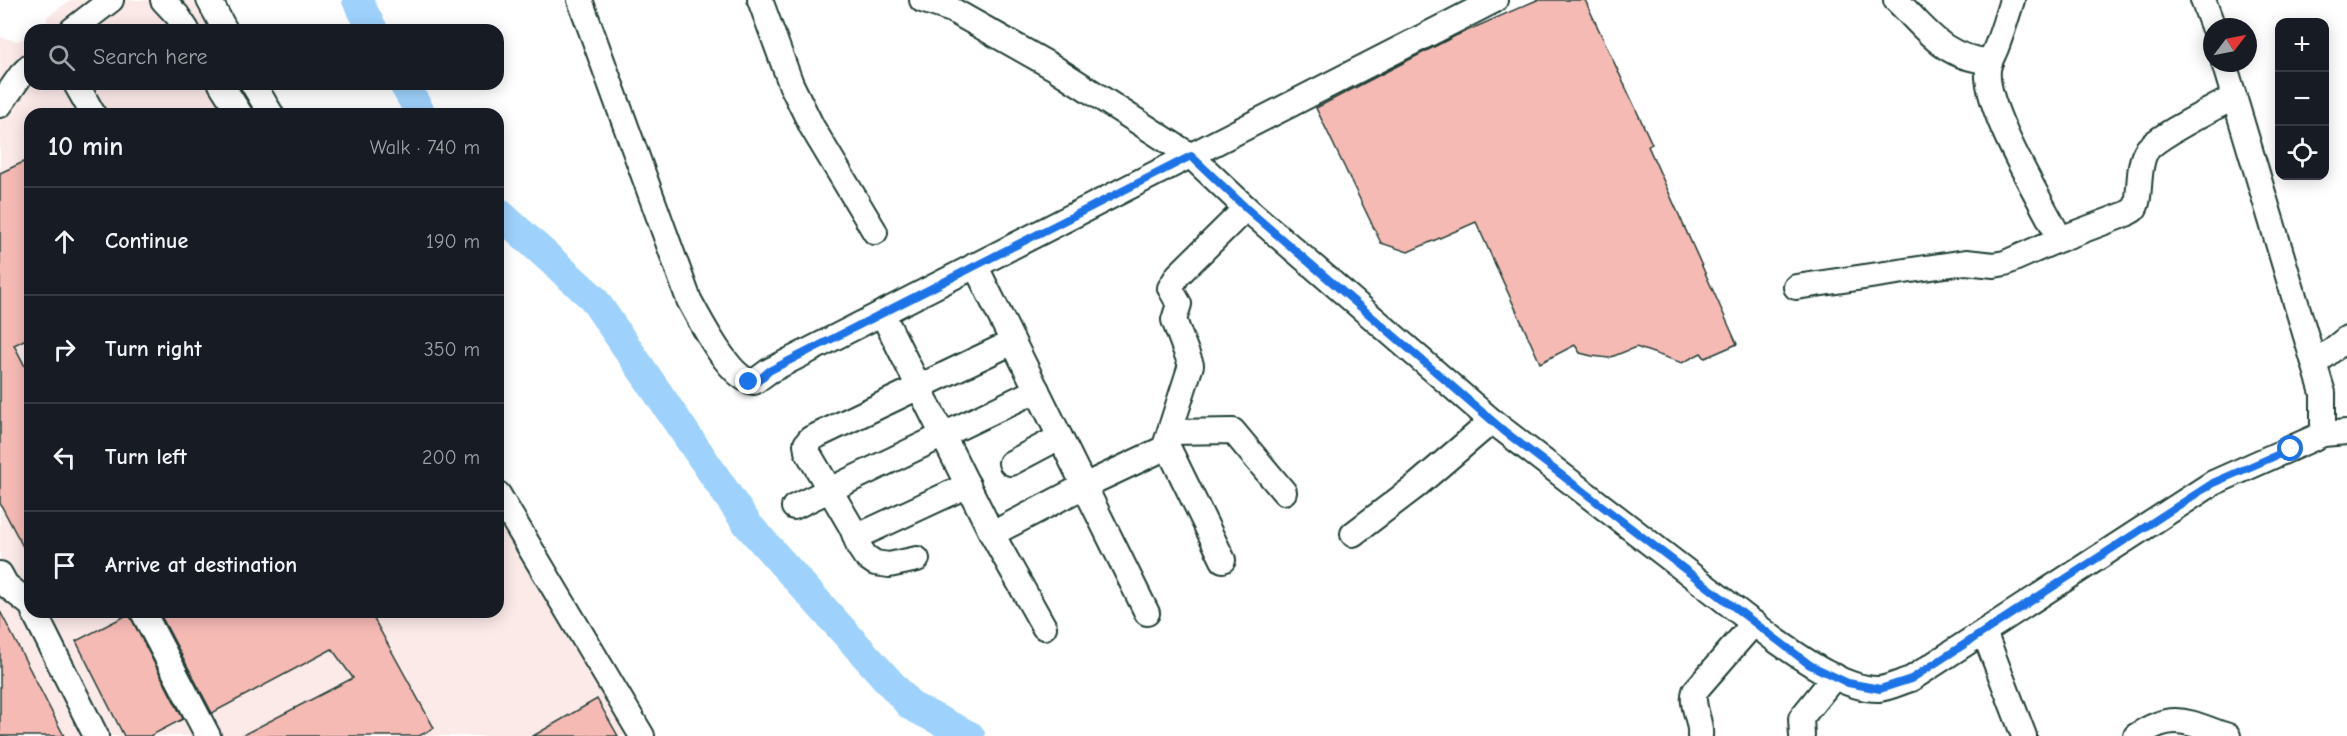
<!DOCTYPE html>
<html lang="en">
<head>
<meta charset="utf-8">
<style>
  :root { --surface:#171b24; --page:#20242c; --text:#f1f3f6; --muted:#9ea1a6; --line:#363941 }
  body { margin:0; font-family:"Comic Neue",sans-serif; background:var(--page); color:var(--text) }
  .controls { position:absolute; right:18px; top:18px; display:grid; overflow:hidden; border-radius:12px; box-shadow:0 3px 15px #0003 }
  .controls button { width:54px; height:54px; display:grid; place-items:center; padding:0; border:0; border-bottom:2px solid var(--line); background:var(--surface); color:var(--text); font:30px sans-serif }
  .compass { position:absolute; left:2203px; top:18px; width:54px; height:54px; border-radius:50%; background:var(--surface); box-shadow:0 3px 15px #0003; rotate:58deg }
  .stop { position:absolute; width:18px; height:18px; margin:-14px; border:4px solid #1a73e8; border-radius:50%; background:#fff }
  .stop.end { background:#1a73e8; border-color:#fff; box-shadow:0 2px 6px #0008 }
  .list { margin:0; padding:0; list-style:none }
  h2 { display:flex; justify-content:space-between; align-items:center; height:78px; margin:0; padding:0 24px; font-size:26px }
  h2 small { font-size:20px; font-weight:400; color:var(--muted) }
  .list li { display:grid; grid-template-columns:39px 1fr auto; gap:18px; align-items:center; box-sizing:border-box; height:108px; padding:0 24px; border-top:2px solid var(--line) }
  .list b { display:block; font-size:22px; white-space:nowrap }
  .list em { font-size:20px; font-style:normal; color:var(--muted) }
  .icon { flex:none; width:33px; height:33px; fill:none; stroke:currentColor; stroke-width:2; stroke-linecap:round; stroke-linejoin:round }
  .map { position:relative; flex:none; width:2347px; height:736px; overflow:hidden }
  .search { position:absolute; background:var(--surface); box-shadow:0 3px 15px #0003; left:24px; top:24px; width:480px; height:66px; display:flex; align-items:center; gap:15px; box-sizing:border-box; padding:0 21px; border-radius:18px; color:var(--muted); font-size:22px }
  .panel { position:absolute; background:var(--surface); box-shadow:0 3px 15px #0003; left:24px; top:108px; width:480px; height:510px; border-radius:18px }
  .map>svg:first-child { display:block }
</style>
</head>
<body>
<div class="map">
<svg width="2347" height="736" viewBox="0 0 2347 736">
  <rect width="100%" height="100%" fill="#fff"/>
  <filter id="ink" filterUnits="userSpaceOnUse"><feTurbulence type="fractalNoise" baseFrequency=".0167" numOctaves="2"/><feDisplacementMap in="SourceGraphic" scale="12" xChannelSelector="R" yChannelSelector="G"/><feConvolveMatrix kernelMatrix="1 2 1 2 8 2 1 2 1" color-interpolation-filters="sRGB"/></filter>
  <g filter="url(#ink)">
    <g fill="#fceae9">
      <polygon points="71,0 192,0 210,30 38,30 47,24 47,17"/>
      <polygon points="30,35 30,84 243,84 261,114 30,114 30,612 498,612 498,510 633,736 0,736 0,37 18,41"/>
    </g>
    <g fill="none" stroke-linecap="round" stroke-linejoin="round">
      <g stroke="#9ed2fc" stroke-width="30">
        <polyline points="357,0 373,30"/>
        <polyline points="404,84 421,114"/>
        <polyline points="498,212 593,298 748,525 911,706 970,736"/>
      </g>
    </g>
    <g fill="#f6bab5" stroke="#1f3d34" stroke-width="1.5">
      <polygon points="1537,0 1585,0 1652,144 1648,146 1737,344 1705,358 1701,353 1682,363 1636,347 1609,358 1592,356 1580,353 1575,345 1540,363 1476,222 1408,252 1381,243 1316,108 1455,36"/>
      <polygon points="30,159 30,337 14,345 30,376 30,560 0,503 0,173"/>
      <polygon points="0,611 64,736 0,736"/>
      <polygon points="159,612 370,612 434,728 419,736 241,736 353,678 332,649 212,713"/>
      <polygon points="129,614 183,719 150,736 124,736 76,641"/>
      <polygon points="597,699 618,736 533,736"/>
    </g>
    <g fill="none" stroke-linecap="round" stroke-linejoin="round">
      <defs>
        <g id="minor">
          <polyline points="163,0 177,15 187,30"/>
          <polyline points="209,0 225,30"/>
          <path d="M580 0 689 300C700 320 730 380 754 382L769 371 1495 0"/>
          <polyline points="760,0 791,84 812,127 875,232"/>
          <path d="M922 0 952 10 1053 67 1191 156 1246 208 1492 421 1774 639C1801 658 1845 690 1879 689 1889 688 1901 682 1911 679L2213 483 2323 434 2347 432"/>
          <path d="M1896 0C1927 30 1944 59 1990 61"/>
          <path d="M2012 0C2007 16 2002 33 1996 48 1993 56 1989 61 1988 70 1984 107 2041 201 2060 239"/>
          <polyline points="2203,0 2213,27"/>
          <polyline points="72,30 111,0"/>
          <polyline points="2224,63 2323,393 2323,434"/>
          <polyline points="76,84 93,114"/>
          <polyline points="221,84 240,114"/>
          <polyline points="253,84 271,114"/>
          <polyline points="0,105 21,75 30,66"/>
          <polyline points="975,265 1147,613"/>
          <path d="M1796 287 1966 262 1994 265 2005 263 2060 239 2126 214C2129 212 2132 211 2134 209 2142 200 2136 165 2147 150 2159 135 2215 108 2234 97"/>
          <polyline points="882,313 992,534 1044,627"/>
          <polyline points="2315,364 2347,338"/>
          <polyline points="1170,432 1233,431 1284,492"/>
          <polyline points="1011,463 1060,437"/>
          <polyline points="498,494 642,736"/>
          <polyline points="794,507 1037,390"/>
          <polyline points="992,534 1084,486 1167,447"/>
          <polyline points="1353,534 1416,486 1492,421"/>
          <polyline points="856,537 968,485"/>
          <polyline points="917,559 889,565 875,563 865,556 859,547 852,528 807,451 806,444 810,439 1013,342"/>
          <polyline points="1223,560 1166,443 1191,365 1174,320 1179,304 1170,288 1178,275 1246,208"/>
          <polyline points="0,574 6,585 30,604"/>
          <polyline points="34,612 96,736"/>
          <polyline points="143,612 208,736"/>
          <polyline points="1984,632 2024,736"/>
          <path d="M1700 736C1702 721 1690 705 1695 691L1754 623"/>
          <polyline points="1802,736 1801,718 1835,676"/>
          <path d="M2136 736C2175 710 2188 723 2228 736"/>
        </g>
      </defs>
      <use href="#minor" stroke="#1f3d34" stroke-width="28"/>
      <use href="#minor" stroke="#fff" stroke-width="24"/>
    </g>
  </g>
  <g fill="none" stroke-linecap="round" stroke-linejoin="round" filter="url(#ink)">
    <polyline stroke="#1a73e8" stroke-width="8" points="749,382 758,381 769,371 1191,156 1246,208 1504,431 1810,665 1848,683 1880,689 1911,679 2213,483 2291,449"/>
  </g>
</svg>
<div class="controls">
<button>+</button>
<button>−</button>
<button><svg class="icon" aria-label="locate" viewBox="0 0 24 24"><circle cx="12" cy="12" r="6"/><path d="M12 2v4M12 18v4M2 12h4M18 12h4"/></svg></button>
</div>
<svg class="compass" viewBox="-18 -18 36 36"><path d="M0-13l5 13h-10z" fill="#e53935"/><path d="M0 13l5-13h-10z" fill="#9ea1a6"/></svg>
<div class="stop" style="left:2291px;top:449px"></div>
<div class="stop end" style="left:749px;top:382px"></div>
<div class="search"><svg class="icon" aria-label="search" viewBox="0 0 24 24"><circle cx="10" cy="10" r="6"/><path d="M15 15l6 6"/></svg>Search here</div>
<section class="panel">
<h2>10 min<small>Walk · 740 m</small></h2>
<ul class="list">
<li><svg class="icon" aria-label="ahead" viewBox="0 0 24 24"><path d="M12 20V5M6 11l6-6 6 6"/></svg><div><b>Continue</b></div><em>190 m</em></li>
<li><svg class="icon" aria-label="right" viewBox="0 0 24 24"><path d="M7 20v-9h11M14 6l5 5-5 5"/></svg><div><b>Turn right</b></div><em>350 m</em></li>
<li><svg class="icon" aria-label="left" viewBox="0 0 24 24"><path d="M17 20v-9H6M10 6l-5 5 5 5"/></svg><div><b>Turn left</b></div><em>200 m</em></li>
<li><svg class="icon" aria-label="arrive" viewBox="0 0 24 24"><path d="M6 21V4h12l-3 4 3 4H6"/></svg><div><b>Arrive at destination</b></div></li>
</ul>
</section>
</div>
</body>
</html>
